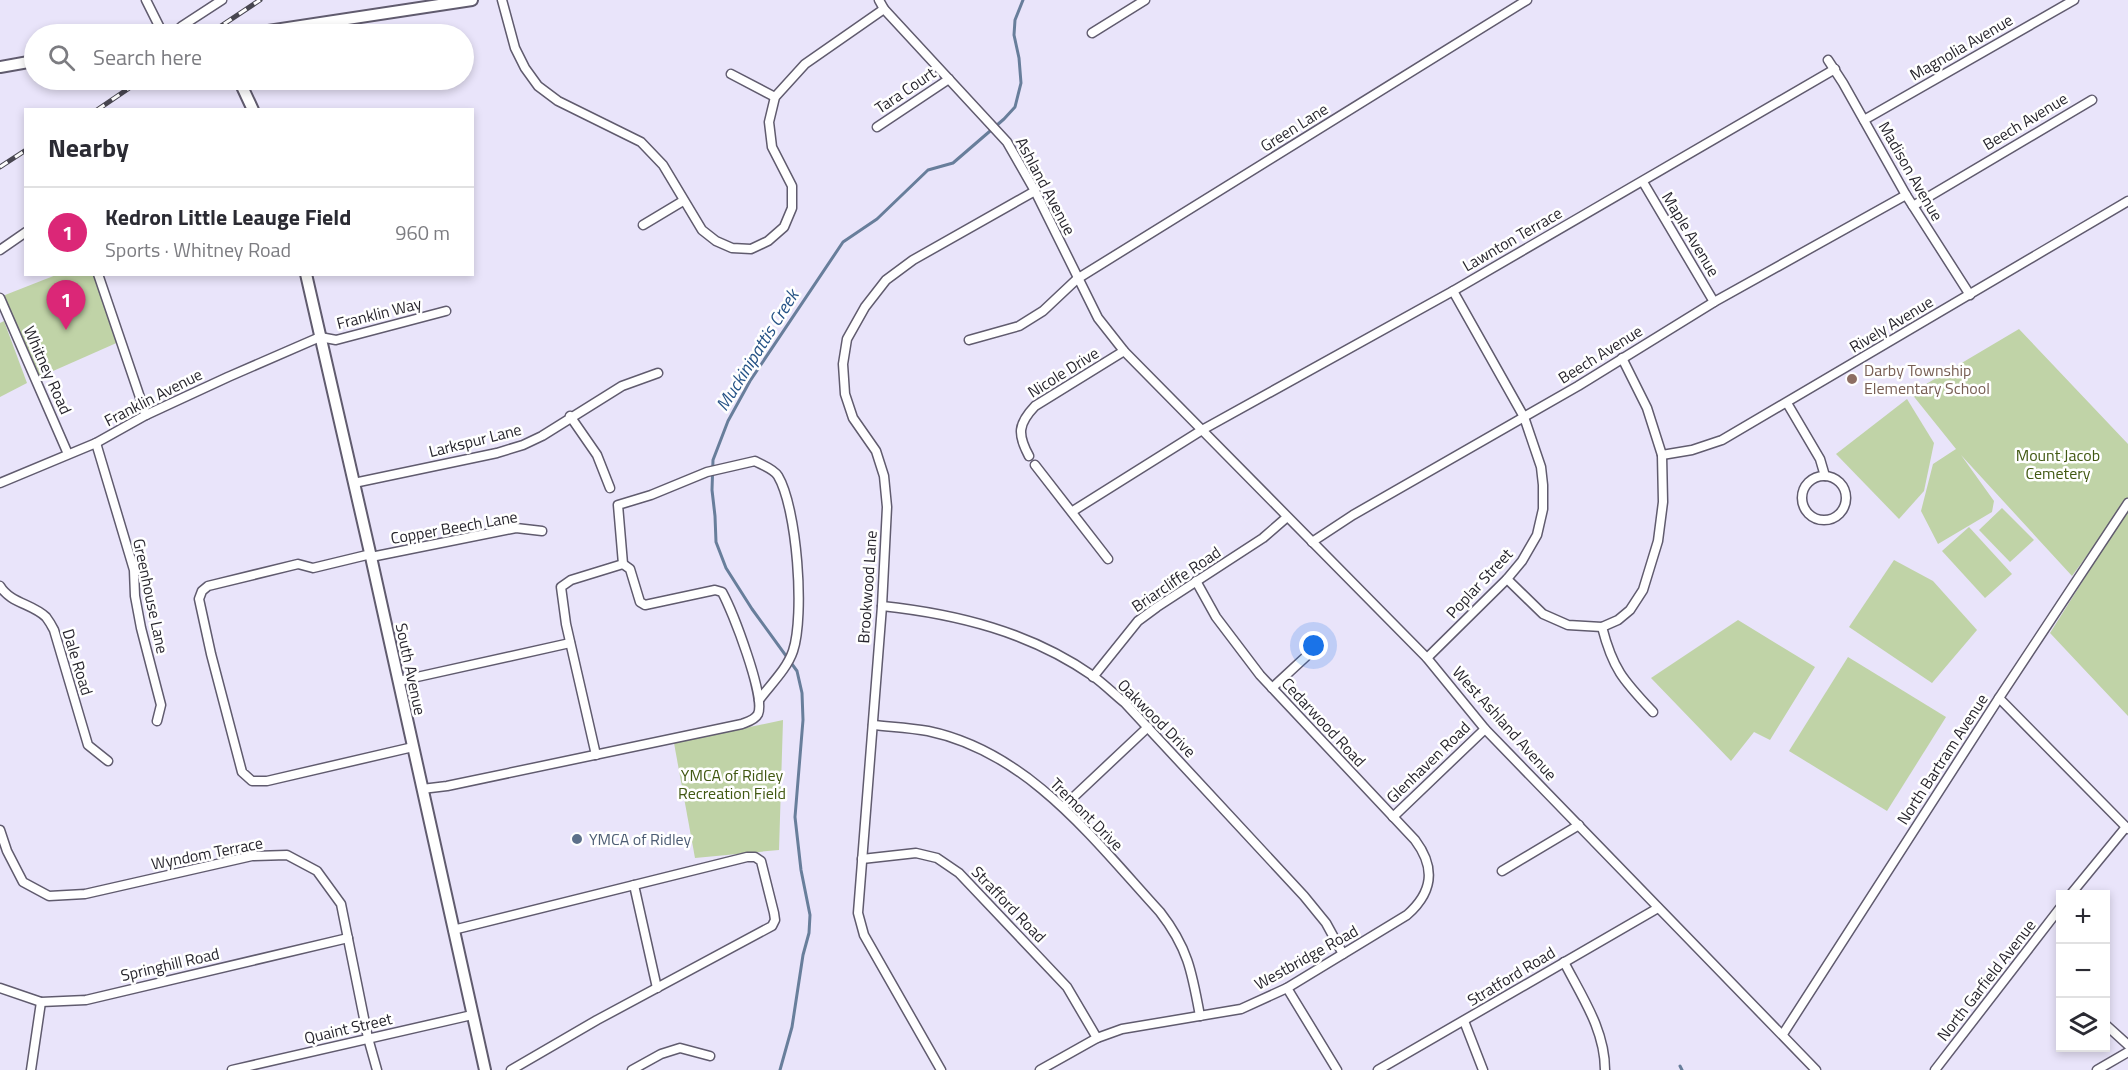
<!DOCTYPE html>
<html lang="en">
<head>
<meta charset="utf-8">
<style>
  :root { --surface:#fff; --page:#f7f7f7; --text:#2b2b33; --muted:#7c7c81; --line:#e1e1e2; --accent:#db2777 }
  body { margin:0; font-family:"Titillium Web",sans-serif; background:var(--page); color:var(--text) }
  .controls { position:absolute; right:18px; bottom:18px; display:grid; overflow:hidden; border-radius:0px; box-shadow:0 3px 9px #0003 }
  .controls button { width:54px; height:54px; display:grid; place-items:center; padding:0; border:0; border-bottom:2px solid var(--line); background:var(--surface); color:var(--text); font:30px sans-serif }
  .you { position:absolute; left:1314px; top:646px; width:21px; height:21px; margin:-15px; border:4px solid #fff; border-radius:50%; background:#1a73e8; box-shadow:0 0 0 9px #1a73e833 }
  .badge { display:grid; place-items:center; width:39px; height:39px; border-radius:50%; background:var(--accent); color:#fff; font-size:20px; font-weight:700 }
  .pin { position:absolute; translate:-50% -50px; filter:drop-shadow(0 2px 3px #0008) }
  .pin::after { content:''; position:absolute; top:32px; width:21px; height:18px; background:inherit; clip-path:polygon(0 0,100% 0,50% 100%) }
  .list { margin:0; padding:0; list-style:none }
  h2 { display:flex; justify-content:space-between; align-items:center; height:78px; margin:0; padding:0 24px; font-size:26px }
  h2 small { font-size:20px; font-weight:400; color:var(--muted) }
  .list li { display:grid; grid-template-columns:39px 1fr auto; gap:18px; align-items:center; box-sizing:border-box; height:90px; padding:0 24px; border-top:2px solid var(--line) }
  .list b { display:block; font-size:22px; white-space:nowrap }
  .list p { margin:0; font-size:20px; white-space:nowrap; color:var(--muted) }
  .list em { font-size:20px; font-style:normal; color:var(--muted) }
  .icon { flex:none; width:33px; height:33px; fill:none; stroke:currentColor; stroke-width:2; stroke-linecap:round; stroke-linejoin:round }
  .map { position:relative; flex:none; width:2128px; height:1070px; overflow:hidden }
  .search { position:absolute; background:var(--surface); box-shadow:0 3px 9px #0003; left:24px; top:24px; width:450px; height:66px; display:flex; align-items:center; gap:15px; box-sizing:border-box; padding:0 21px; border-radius:33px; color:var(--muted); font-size:22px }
  .panel { position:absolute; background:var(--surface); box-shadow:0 3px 9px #0003; left:24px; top:108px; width:450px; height:168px; border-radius:0px }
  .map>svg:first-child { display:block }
</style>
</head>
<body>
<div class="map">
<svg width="2128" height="1070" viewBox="0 0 2128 1070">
  <rect width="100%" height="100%" fill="#e9e4fa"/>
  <g fill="#c0d3a7">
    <polygon points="56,275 98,275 121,341 35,379 0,297"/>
    <polygon points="4,321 27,383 0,397 0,323"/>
    <polygon points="2019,329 2128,444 2128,716 2050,633 2101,552 2094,546 2072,576 1961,455 1994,501 1992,512 1938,544 1921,511 1933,464 1956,449 1911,393"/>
    <polygon points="1907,399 1934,443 1924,491 1899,519 1836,454"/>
    <polygon points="2002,508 2034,540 2010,562 1979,530"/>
    <polygon points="1969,527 2012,574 1985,598 1942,551"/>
    <polygon points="1894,560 1933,581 1977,630 1932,683 1849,627"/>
    <polygon points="1738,620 1815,667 1770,740 1754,732 1731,761 1651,678"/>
    <polygon points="1848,657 1946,717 1887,811 1789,751"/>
    <polygon points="783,720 779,850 695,858 674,743"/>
  </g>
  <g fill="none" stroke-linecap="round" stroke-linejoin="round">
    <g stroke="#687e9b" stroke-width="3">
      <polyline points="1680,1066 1682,1070"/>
      <polyline points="780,1070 792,1027 803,955 809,933 810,915 801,870 795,817 803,720 802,693 797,671 752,609 726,568 716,542 715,516 712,490 713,460 728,421 750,381 843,242 877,219 928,170 953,163 1004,119 1015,107 1021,83 1019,58 1014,35 1015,20 1023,0"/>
    </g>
    <defs>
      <g id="minor">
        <polyline points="146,0 163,34"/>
        <polyline points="502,0 515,48 525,68 538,86 558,101 641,142 663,165 702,230 716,241 732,248 751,249 768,241 784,227 792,208 792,186 772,147 769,122 775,97 805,64 884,9"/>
        <polyline points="879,0 884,9 1007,142 1035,191 1098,318 1124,351 1427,658 1485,729 1816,1070"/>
        <polyline points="1092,33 1145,0"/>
        <polyline points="173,34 182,26 222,0"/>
        <polyline points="1828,60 1843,83 1906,195 1970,295"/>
        <polyline points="731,74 775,97"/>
        <polyline points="1864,120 2074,0"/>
        <polyline points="877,127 949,79"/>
        <polyline points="1643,182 1714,302"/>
        <polyline points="1913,206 2092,100"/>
        <polyline points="643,225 683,201"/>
        <polyline points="0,250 26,232"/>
        <polyline points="98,274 146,415"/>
        <polyline points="0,298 68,454"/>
        <polyline points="969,340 1019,326 1043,311 1077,279 1527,0"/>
        <polyline points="1787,403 1820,459 1825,476"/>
        <polyline points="570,416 597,455 610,488"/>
        <polyline points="96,443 134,570 135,596 141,628 161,705 157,721"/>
        <polyline points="1662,455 1692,450 1722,440 2128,201"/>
        <path d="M1029 456C1017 434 1018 424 1035 406L1124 351"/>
        <polyline points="1035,465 1108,559"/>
        <circle cx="1824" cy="498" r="22"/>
        <polyline points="0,483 96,443 146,415 228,377 320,337 336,340 446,311"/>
        <polyline points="354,483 497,453 523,445 542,436 622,386 658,373"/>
        <polyline points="1073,511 1202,430 1453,291 1835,69"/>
        <polyline points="1312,542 1353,515 1578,386 1714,302 1906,195"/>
        <polyline points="371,554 313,568 298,564 208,586 202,591 199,599 211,654 242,772 252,781 267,781 413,747"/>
        <polyline points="371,557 516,528 542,531"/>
        <path d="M623 564 618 505 651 495 707 472 755 461C762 465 774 469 778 476 797 508 805 615 793 651 787 669 770 685 759 700"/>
        <polyline points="1507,579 1543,614 1568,625 1602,627 1618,620 1630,610 1643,590 1658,541 1663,502 1662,455 1647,408 1622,358"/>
        <path d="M0 586C10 603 33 604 46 617 49 621 52 626 54 630L88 745 108 761"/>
        <path d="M882 606C957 614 1030 632 1093 676 1104 684 1114 694 1125 703L1304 896 1326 923 1343 954"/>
        <path d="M1602 627C1613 670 1624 681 1653 712"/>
        <polyline points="1427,658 1507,579 1522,561 1537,535 1543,509 1543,485 1541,467 1524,417 1453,291"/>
        <polyline points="1093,677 1138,621 1157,607 1263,538 1286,518"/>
        <polyline points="399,681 570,643"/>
        <polyline points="1272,688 1312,651"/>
        <polyline points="1999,698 2128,829"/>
        <path d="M873 725C891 727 910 728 928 731 1029 752 1094 840 1160 912 1188 948 1192 972 1200 1016"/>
        <polyline points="596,755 566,624 561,587 571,580 623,564"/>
        <path d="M422 789 447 786 742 724C747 722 755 720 758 714 766 697 732 610 722 592L715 590 645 605 640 602 630 569 623 564"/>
        <polyline points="1063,807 1148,727"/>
        <polyline points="1393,817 1485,729"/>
        <polyline points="0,830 7,851 23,882 49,896 85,894 252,856 287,855 317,871 341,904 368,1038 377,1070"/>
        <polyline points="862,859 916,853 937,858 959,873 1067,987 1097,1038"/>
        <polyline points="1502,871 1579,825"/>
        <polyline points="634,885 657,988"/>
        <polyline points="2071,894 2126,827"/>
        <polyline points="453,930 747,857 755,857 761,861 774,913 775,920 772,926 597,1020 511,1070"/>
        <path d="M1564 962C1582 997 1605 1030 1605 1070"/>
        <polyline points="0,988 41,1002 86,1000 348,938"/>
        <polyline points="1287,988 1337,1070"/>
        <polyline points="1464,1021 1483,1070"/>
        <polyline points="2106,1025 2128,1045"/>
        <polyline points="1783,1034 1999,698 2128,503"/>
        <polyline points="31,1070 41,1002"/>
        <polyline points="232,1070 472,1015"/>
        <polyline points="632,1070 661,1054 680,1048 710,1056"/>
        <polyline points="941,1070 864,935 858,913 882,606 887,507 884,476 876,451 853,418 845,394 843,364 847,339 865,307 886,280 913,260 1035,191"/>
        <path d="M1040 1070 1097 1038 1122 1029 1241 1009 1287 988 1407 915C1433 892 1436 868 1415 840L1260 675 1216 617 1196 581"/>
        <polyline points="1378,1070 1658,908"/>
        <polyline points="1935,1070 2060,908"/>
        <polyline points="2097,1070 2128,1052"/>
      </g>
      <g id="tertiary">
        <polyline points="248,34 472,0"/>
        <polyline points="0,67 34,61"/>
        <polyline points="239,80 253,110"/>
        <polyline points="306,274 371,557 485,1070"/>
      </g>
    </defs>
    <use href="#minor" stroke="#605b6e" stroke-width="11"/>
    <use href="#tertiary" stroke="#605b6e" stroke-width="14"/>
    <use href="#minor" stroke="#fff" stroke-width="8"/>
    <use href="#tertiary" stroke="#fff" stroke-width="10"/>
    <defs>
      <g id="rail">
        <polyline points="209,34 260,0"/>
        <polyline points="97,110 141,80"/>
        <polyline points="0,167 26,150"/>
      </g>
    </defs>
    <use href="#rail" stroke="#484650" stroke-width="5"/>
    <use href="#rail" stroke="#fff" stroke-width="3" stroke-dasharray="9" stroke-linecap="butt"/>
  </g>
  <circle fill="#8d6e63" stroke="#fff" stroke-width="2" cx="1852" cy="379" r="6"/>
  <circle fill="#5c6f8a" stroke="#fff" stroke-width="2" cx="577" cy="839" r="6"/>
  <g text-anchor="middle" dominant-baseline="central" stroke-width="5" stroke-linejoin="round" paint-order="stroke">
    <g font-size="16" fill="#28262e" stroke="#fff">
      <text transform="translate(1961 47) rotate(-30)">Magnolia Avenue</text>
      <text transform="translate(905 90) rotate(-34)">Tara Court</text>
      <text transform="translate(2025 121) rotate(-31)">Beech Avenue</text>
      <text transform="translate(1294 127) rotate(-32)">Green Lane</text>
      <text transform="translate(1911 171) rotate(60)">Madison Avenue</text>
      <text transform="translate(1046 186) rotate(62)">Ashland Avenue</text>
      <text transform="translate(1691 234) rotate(59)">Maple Avenue</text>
      <text transform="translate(1512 239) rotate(-30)">Lawnton Terrace</text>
      <text transform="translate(379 313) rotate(-14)">Franklin Way</text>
      <text transform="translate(1891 324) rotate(-31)">Rively Avenue</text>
      <text transform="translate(1600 354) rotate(-32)">Beech Avenue</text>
      <text transform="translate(48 370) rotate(66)">Whitney Road</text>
      <text transform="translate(1063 372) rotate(-32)">Nicole Drive</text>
      <text transform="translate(153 397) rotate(-27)">Franklin Avenue</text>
      <text transform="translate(475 440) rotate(-14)">Larkspur Lane</text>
      <text transform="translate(454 527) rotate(-10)">Copper Beech Lane</text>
      <text transform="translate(1176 579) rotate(-34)">Briarcliffe Road</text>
      <text transform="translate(1479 583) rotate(-47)">Poplar Street</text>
      <text transform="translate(867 587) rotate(-86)">Brookwood Lane</text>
      <text transform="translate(151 596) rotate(78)">Greenhouse Lane</text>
      <text transform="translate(78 662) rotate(73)">Dale Road</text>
      <text transform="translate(411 669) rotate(78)">South Avenue</text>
      <text transform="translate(1157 718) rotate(45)">Oakwood Drive</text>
      <text transform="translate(1324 722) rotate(47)">Cedarwood Road</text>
      <text transform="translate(1505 723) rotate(48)">West Ashland Avenue</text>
      <text transform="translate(1942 759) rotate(-57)">North Bartram Avenue</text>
      <text transform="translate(1428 762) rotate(-44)">Glenhaven Road</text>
      <text transform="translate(1087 814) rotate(45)">Tremont Drive</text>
      <text transform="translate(207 853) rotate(-11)">Wyndom Terrace</text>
      <text transform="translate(1009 904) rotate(46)">Strafford Road</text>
      <text transform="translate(1306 957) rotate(-29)">Westbridge Road</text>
      <text transform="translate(170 964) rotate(-13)">Springhill Road</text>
      <text transform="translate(1511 976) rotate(-31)">Stratford Road</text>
      <text transform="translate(1986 980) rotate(-52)">North Garfield Avenue</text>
      <text transform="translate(348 1028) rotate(-13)">Quaint Street</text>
    </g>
    <g font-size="16" fill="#785e54" stroke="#fff" text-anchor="start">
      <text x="1864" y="370">Darby Township<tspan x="1864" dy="18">Elementary School</tspan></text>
    </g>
    <g font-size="16" fill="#415812" stroke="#fff">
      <text x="2058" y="455">Mount Jacob<tspan x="2058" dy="18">Cemetery</tspan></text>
      <text x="732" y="775">YMCA of Ridley<tspan x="732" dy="18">Recreation Field</tspan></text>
    </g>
    <g font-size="16" fill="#4e5e75" stroke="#fff" text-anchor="start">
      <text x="589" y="839">YMCA of Ridley</text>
    </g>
    <g font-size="18" font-style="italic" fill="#265386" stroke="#fff">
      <text transform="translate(757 350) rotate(-58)">Muckinipattis Creek</text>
    </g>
  </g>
</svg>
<div class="controls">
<button>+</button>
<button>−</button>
<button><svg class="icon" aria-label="layers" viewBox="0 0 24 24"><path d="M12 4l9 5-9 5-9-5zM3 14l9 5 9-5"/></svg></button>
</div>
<div class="you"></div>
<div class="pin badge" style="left:66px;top:330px">1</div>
<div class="search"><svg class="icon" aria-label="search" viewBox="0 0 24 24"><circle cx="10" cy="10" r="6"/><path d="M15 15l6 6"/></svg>Search here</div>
<section class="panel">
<h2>Nearby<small></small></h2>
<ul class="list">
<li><span class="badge">1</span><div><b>Kedron Little Leauge Field</b><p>Sports · Whitney Road</p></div><em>960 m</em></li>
</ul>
</section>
</div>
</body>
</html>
